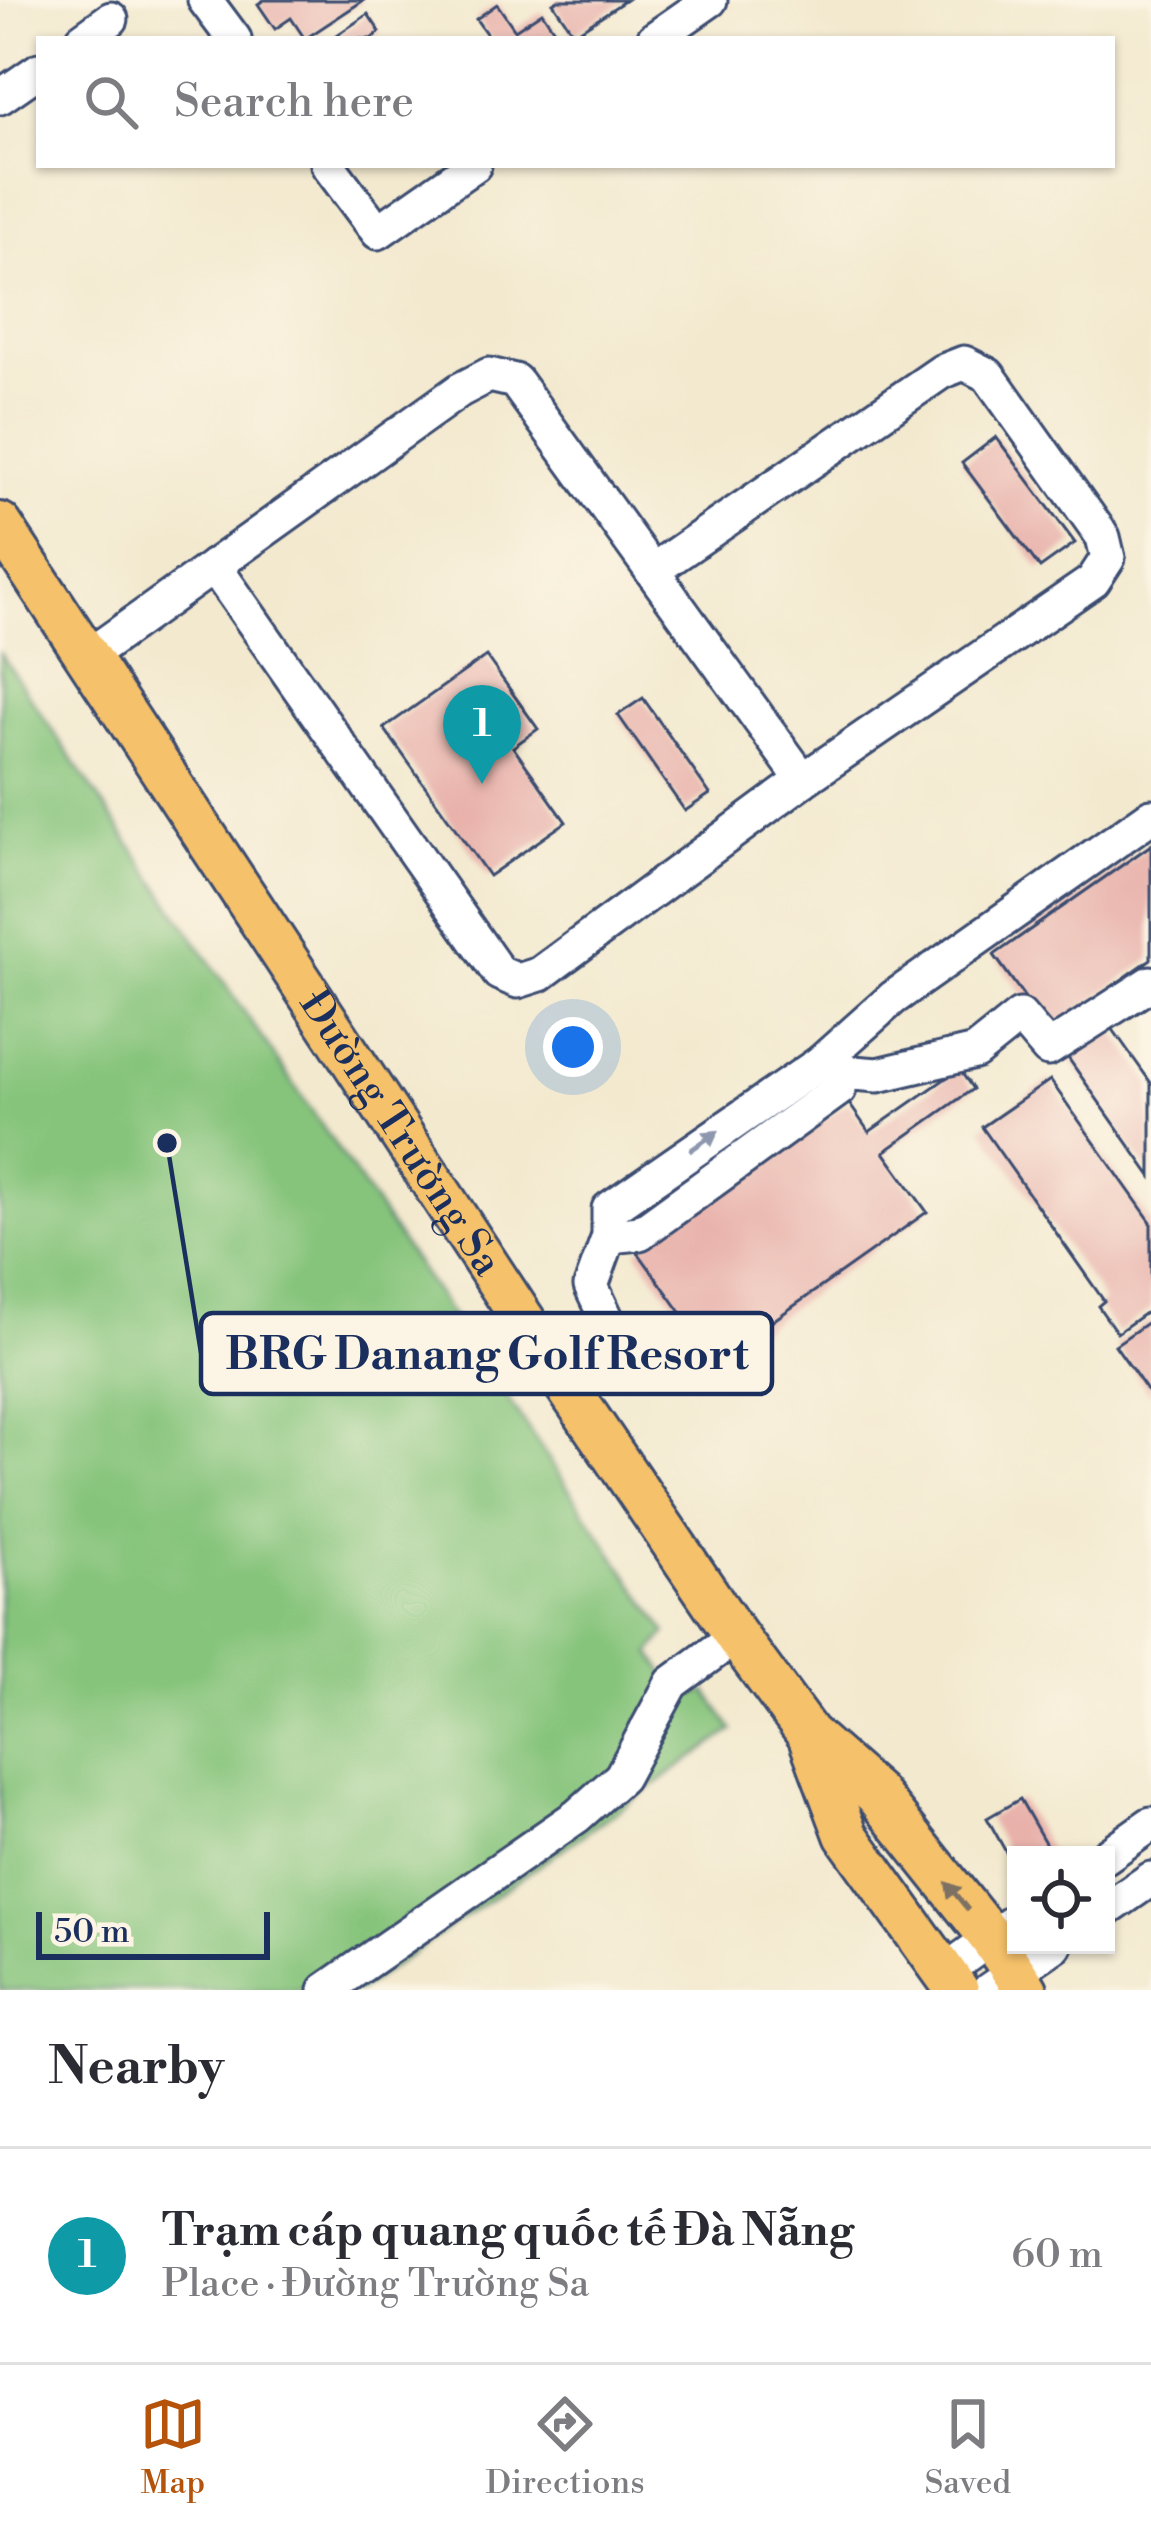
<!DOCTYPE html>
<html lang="en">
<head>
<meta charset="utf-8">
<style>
  :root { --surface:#fff; --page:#f2f2f3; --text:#2b2b33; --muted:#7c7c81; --line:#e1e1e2; --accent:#b45309 }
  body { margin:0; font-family:"Libre Bodoni",serif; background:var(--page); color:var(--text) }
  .controls { position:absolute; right:36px; bottom:36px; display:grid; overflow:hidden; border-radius:0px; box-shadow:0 3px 9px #0004 }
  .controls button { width:108px; height:108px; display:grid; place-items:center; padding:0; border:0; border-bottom:3px solid var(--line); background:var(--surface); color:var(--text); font:60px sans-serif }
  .scale { position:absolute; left:36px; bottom:30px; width:234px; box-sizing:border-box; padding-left:12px; border:6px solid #1b2f5e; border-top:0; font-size:33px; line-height:42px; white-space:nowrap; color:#1b2f5e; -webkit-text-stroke:9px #fcf5e5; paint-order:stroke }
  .you { position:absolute; left:573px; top:1047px; width:42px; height:42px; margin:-30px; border:9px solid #fff; border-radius:50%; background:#1a73e8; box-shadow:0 0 0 18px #1a73e833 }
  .badge { display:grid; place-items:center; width:78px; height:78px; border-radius:50%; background:var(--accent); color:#fff; font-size:39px; font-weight:700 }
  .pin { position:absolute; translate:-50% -99px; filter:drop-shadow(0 3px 6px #0008) }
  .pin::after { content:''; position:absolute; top:63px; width:42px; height:36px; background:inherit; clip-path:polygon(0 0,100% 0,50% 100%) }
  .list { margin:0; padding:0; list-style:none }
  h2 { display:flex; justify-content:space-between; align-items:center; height:156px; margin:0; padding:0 48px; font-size:51px }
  h2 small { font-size:39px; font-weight:400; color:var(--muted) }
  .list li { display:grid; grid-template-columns:78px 1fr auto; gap:36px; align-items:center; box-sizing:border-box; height:216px; padding:0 48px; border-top:3px solid var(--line) }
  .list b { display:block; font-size:45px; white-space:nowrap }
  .list p { margin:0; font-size:39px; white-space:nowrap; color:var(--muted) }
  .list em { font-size:39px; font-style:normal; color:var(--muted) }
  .icon { flex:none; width:66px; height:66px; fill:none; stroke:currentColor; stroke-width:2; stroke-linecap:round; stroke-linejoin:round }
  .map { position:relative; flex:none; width:1151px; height:1990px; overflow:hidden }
  .search { position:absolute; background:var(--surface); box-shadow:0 3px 9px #0004; left:36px; right:36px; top:36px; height:132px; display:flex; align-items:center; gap:30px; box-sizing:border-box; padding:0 42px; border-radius:0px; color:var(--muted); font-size:45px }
  .sheet { height:372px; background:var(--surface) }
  nav { display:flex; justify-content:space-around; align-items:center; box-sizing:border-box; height:168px; border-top:3px solid var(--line); background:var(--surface); font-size:33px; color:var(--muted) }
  nav a { display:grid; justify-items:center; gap:6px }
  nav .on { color:var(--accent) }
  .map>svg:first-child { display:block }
</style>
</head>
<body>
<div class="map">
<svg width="1151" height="1990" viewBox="0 0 1151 1990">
  <rect width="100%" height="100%" fill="#fcf5e5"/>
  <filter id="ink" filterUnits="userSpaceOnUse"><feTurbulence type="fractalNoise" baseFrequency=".00833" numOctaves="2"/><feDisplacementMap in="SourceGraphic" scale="24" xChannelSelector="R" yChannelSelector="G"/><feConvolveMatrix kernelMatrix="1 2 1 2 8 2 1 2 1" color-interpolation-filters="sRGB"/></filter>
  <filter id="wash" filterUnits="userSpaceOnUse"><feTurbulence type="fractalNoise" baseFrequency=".004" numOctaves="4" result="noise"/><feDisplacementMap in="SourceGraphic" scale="48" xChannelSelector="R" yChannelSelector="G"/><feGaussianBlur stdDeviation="2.7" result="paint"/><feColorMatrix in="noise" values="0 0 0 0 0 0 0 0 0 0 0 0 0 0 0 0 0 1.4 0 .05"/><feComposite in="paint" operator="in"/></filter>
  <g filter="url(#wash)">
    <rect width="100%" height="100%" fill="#f3e9cf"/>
    <polygon fill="#86c47b" stroke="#507a6c" stroke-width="3" points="0,653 667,1633 651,1653 681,1696 707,1692 733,1730 359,1990 0,1990"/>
    <g id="blocks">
      <g fill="#e8b1aa">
        <polygon points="264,0 364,0 305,39 291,18 275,29 258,4"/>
        <polygon points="558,0 626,0 574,34 553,3"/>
        <polygon points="497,4 515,30 542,12 560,39 490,39 476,19"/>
        <polygon points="368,14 380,32 371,39 331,39"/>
        <polygon points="996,437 1075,543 1040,568 962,463"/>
        <polygon points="486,656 538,729 513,747 566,822 489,876 384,728"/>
        <polygon points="643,698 710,794 685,811 618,715"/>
        <polygon points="1151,845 1151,959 1049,1031 994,955"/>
        <polygon points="1107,1021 1151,1083 1151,1176 1064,1052"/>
        <polygon points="959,1069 973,1089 884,1152 927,1212 716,1361 637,1251 848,1102 869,1132"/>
        <polygon points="1050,1080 1151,1222 1151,1309 1117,1333 1098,1306 1104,1301 982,1127"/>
        <polygon points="1151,1320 1151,1396 1115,1345"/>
        <polygon points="1020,1799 1052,1855 1016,1855 1016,1870 987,1818"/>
      </g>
    </g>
  </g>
  <g filter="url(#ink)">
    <use href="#blocks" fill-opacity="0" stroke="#3b4b6f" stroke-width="3"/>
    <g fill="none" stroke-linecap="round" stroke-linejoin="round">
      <defs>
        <g id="minor">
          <polyline points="205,0 234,39"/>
          <polyline points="83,39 111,19"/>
          <polyline points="654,39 710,0"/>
          <polyline points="0,97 39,70"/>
          <polyline points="328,165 378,232 474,165"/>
          <polyline points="214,566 499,973 518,981 540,974 803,780 1093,581 1108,558 1103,537 988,375 964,363 941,372 652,571"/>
          <polyline points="87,657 460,390 489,375 515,381 803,780"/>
          <polyline points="820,1063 841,1072 878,1075 975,1052 1020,1016 1048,1049 1151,983"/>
          <polyline points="609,1236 640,1233 839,1089 841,1072"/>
          <polyline points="550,1361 606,1318 591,1286 609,1236 609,1209 820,1063 893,998 1151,816"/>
          <polyline points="1106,1856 1151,1824"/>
          <polyline points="1106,1910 1151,1879"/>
          <polyline points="944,1972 1016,1920"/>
          <polyline points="326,1990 577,1816 621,1777 672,1683 736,1636"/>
          <polyline points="989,1990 1055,1945"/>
        </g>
        <g id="major">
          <path id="s1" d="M0 524 572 1394 736 1636 808 1734 876 1794 991 1938 1026 1990"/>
          <polyline points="811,1741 846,1835 957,1990"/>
        </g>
      </defs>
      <use href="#minor" stroke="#3b4b6f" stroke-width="39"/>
      <use href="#major" stroke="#3b4b6f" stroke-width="48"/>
      <use href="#minor" stroke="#fff" stroke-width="33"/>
      <use href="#major" stroke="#f5c16b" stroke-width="42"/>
    </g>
    <defs><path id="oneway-solid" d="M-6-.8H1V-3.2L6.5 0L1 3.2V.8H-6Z" transform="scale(3)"/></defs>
    <use fill="#8d97ae" href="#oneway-solid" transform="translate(704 1141) rotate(-35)"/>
    <use fill="#7d7164" href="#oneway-solid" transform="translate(957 1896) rotate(-129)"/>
  </g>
  <g text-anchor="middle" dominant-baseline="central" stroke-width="9" stroke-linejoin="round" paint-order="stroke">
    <g font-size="42" fill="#1b2f5e" stroke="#fcf5e5">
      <text stroke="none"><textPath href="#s1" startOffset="729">Đường Trường Sa</textPath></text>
    </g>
  </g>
  <path fill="none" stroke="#1b2f5e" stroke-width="4.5" d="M167 1143L201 1353"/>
  <circle fill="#1b2f5e" stroke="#fcf5e5" stroke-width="4.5" cx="167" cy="1143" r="12"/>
  <rect fill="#fcf5e5" stroke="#1b2f5e" stroke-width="4.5" x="201" y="1313" width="571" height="81" rx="12"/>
  <g font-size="45" text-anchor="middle" font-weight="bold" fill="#1b2f5e">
    <text x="487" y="1369">BRG Danang Golf Resort</text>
  </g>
</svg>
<div class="controls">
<button><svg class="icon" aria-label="locate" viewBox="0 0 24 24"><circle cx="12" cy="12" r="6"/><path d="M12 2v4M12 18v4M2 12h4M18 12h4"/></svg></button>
</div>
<div class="scale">50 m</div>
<div class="you"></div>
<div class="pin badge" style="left:482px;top:784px;background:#0f9aa8">1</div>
<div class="search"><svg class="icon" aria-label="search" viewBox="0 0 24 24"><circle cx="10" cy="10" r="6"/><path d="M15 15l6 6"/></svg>Search here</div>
</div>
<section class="sheet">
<h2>Nearby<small></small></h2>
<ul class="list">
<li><span class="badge" style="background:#0f9aa8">1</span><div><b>Trạm cáp quang quốc tế Đà Nẵng</b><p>Place · Đường Trường Sa</p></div><em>60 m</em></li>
</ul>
</section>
<nav>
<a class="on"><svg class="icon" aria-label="map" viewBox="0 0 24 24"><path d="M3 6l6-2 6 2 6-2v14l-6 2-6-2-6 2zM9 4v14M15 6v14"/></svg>Map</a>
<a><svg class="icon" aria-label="directions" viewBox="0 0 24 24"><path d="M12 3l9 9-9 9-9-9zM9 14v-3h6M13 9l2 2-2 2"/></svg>Directions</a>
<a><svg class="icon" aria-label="saved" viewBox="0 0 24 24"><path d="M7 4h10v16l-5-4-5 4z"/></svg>Saved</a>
</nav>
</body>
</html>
